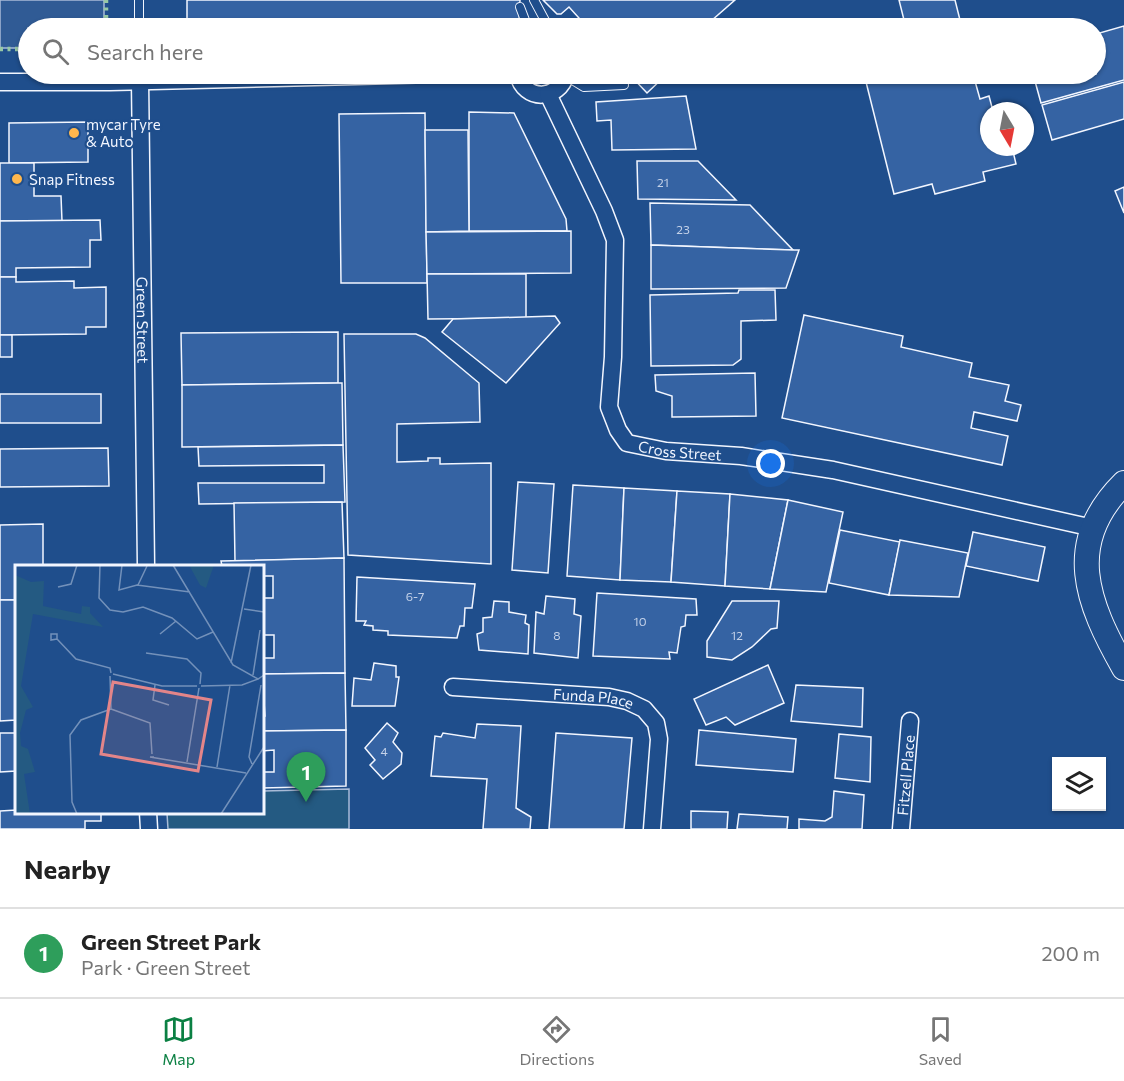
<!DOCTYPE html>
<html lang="en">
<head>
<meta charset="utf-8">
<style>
  :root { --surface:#fff; --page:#f6f6f6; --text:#222; --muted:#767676; --line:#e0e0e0; --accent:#0b8043 }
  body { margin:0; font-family:Commissioner,sans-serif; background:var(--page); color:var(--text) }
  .controls { position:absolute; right:18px; bottom:18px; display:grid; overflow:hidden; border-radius:0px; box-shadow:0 2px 4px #0004 }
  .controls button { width:54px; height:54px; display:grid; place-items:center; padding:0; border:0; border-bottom:2px solid var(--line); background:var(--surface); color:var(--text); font:30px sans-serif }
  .compass { position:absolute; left:980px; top:102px; width:54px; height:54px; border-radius:50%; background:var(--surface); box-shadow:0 2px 4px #0004; rotate:170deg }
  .you { position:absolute; left:771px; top:464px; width:21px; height:21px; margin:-15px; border:4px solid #fff; border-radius:50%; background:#1a73e8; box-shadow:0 0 0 9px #1a73e833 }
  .badge { display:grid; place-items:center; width:39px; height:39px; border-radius:50%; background:var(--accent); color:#fff; font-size:20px; font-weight:700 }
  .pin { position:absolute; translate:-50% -50px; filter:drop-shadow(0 2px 3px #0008) }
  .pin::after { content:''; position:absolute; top:32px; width:21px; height:18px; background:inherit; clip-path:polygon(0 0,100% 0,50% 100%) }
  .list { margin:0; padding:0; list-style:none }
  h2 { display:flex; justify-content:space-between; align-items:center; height:78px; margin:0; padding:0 24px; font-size:26px }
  h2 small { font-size:20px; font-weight:400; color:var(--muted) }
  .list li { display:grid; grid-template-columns:39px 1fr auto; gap:18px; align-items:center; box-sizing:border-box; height:90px; padding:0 24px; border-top:2px solid var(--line) }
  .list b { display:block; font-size:22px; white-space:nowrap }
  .list p { margin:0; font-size:20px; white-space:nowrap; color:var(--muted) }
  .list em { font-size:20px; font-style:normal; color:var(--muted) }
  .icon { flex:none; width:33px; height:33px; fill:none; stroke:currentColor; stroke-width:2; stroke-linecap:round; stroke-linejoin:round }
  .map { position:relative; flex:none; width:1124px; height:829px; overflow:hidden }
  .search { position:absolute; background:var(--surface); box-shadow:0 2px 4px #0004; left:18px; right:18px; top:18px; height:66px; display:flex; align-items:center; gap:15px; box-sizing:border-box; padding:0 21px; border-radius:33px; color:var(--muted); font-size:22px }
  .sheet { height:168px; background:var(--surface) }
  nav { display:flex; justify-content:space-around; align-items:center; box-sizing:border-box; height:84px; border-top:2px solid var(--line); background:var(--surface); font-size:16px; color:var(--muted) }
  nav a { display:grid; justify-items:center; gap:3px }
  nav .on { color:var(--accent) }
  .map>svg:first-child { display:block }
</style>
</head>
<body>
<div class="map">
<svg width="1124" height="829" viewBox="0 0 1124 829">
  <rect width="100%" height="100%" fill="#1f4e8c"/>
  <polygon fill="#245a82" stroke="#a8bbd7" stroke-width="1.5" points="349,789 349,829 168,829 167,813 262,812 263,791"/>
  <polygon fill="#305b95" stroke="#a8bbd7" stroke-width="1.5" points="0,0 104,0 104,28 28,28 28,48 0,48"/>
  <g fill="#3563a3" stroke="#f2f6ff" stroke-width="1.5">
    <polygon points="187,0 520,0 519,28 187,28"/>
    <polygon points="543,0 735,0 703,28 588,28 569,7 561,14 557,14"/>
    <polygon points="899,0 955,0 962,28 906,28"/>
    <polygon points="1124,26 1124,80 1041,103 1033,74 1096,74 1096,34"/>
    <polygon points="629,74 665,74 666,75 647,93"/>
    <polygon points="864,74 973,74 980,99 989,96 993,111 989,111 989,147 1012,147 1016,164 983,172 985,181 935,194 932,184 894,194"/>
    <polygon points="1124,82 1124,119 1052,140 1042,105"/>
    <polygon points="686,96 696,149 612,150 611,120 597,121 596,102"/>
    <polygon points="469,112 514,113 566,219 567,231 469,231"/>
    <polygon points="425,113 427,283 341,283 339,114"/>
    <polygon points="88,122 88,162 9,163 9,123"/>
    <polygon points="425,130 468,130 469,231 426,232"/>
    <polygon points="637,161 698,161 736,200 638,199"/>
    <polygon points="0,163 34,163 34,196 61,196 62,221 0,221"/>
    <polygon points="1124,187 1124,213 1115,191"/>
    <polygon points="650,203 750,205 793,250 651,245"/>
    <polygon points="100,220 101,240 90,240 90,267 16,268 16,277 0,277 0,221"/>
    <polygon points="571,231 571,273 427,274 426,232"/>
    <polygon points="651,245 793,250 799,250 786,288 651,289"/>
    <polygon points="427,274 526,274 526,318 428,319"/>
    <polygon points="0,277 16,277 16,282 74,281 74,288 106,287 106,327 86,327 86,334 0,335"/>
    <polygon points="739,290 775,290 776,320 741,321 741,359 733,365 651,366 650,295 738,293"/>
    <polygon points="804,315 903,336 901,347 972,363 969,377 1009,385 1005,401 1021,405 1017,421 974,412 971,428 1008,436 1002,465 782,418"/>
    <polygon points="555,316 560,323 506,383 442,332 453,319"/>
    <polygon points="338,332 338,383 182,385 181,333"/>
    <polygon points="344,334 416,334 425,338 479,383 480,422 397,424 397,462 428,461 428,458 440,458 440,464 491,463 491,564 348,555"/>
    <rect x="0" y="335" width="12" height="22"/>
    <polygon points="755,373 756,416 672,417 672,396 656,391 655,375"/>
    <polygon points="338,383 342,383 343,445 182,447 182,385"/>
    <rect x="0" y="394" width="101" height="29"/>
    <polygon points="343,445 345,502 199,504 198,483 324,483 324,465 199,466 198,447"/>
    <polygon points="108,448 109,486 0,487 0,449"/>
    <polygon points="518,482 554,484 548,573 512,570"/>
    <polygon points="573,485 624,488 620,580 567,576"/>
    <polygon points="624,488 677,491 671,582 620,580"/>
    <polygon points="677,491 730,494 725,586 671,582"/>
    <polygon points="730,494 788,500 770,589 725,586"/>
    <polygon points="788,500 843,512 826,592 770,589"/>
    <polygon points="342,502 344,558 235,561 234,503"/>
    <polygon points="43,524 43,566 16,566 16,600 0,600 0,525"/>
    <polygon points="840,530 900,542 889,595 829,583"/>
    <polygon points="973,532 1045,547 1038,581 966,566"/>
    <polygon points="900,540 968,553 959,597 889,595"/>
    <polygon points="344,558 345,673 262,674 262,658 274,658 274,635 262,635 262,598 273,598 273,576 262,576 262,566 222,566 221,561"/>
    <polygon points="357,577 475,584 472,608 465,608 464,626 460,626 457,638 388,635 388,631 373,630 373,626 364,625 366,621 356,621"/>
    <polygon points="597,593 696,599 697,615 686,615 685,626 681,627 677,653 669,652 670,659 593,656"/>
    <polygon points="546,596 575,599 574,614 581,616 578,658 534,653 536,612 544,614"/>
    <polygon points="0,600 16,600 16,720 0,721"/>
    <polygon points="494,601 509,602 509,612 526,615 525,623 529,625 528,654 479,650 477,634 483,632 483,618 492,617"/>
    <polygon points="732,601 779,601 777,628 771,629 752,647 732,660 707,657 707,641"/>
    <polygon points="374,663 396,666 396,677 399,677 395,706 352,706 354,678 371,680"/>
    <polygon points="768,665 784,703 735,725 726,717 706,725 694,699"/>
    <polygon points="345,673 346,730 262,731 262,716 265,716 262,674"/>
    <polygon points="796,685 863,688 862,727 791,721"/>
    <polygon points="387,723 398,733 393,742 402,753 401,764 383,779 370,765 375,760 365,748"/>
    <polygon points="477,724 521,726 516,808 531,817 530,829 483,829 487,779 431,776 435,736 441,737 443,733 475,738"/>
    <polygon points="346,730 346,786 262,788 262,772 274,772 274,750 262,751 262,731"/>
    <polygon points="699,730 796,739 793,772 696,765"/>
    <polygon points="0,733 16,733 16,771 0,772"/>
    <polygon points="556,733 632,738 624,829 549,829"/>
    <polygon points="839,734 871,737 870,782 835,778"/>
    <polygon points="834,791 864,795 862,829 799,829 799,819 825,821 832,817"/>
    <polygon points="16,810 16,812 101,812 101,821 85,821 85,829 0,829 0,811"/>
    <polygon points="691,811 728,812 727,829 691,829"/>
    <polygon points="739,814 788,817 787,829 737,829"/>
  </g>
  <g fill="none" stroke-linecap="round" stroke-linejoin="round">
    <defs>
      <g id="lane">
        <polyline points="534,0 549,28"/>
        <polyline points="520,7 528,28"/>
        <polyline points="139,28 139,0"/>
        <polyline points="566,76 584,87 624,85"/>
      </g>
      <g id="street">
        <path d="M518 74C524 102 559 101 566 74"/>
        <path id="s1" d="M140 80 146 566"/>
        <polyline points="0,82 110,82 436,74"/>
        <path id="s2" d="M548 94 604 211 615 240 613 357 609 407 618 430 627 443 666 451 741 456 833 470 1093 528"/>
        <path id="s3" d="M453 687 609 697 627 701 644 709 656 723 659 739 652 829"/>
        <polyline points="148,812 149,829"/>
        <path id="s4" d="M901 829 910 721"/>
      </g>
      <path id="secondary" d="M1124 483C1063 543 1087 603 1124 668"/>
    </defs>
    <use href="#lane" stroke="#f2f6ff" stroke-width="10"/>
    <use href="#street" stroke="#f2f6ff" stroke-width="19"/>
    <use href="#secondary" stroke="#f2f6ff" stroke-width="26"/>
    <use href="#lane" stroke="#1f4e8c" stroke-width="8"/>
    <use href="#street" stroke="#1f4e8c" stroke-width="16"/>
    <use href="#secondary" stroke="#1f4e8c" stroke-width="24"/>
    <g stroke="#97c8a6" stroke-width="4.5" stroke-dasharray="3 4.5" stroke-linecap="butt">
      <polyline points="106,0 106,28"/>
      <polyline points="0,49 28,49"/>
    </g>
  </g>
  <g fill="#ffb74d" stroke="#1f4e8c" stroke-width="2">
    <circle cx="74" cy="133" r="6"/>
    <circle cx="17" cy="179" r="6"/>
  </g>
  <g text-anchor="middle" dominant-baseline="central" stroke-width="4.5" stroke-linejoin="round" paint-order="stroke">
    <g font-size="12" fill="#c3d1e8">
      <text x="663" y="182">21</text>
      <text x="683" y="229">23</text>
      <text x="415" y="596">6-7</text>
      <text x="640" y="621">10</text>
      <text x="557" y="635">8</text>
      <text x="737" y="635">12</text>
      <text x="384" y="751">4</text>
    </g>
    <g font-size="15" fill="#f2f6ff" stroke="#1f4e8c" text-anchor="start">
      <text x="86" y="124">mycar Tyre<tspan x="86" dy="17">&amp; Auto</tspan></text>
      <text x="29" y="179">Snap Fitness</text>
    </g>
    <g font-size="15" fill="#f2f6ff" stroke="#1f4e8c">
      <text stroke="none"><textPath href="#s1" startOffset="240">Green Street</textPath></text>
      <text stroke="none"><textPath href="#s2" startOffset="422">Cross Street</textPath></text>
      <text stroke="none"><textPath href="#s3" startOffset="141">Funda Place</textPath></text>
      <text stroke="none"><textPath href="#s4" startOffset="54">Fitzell Place</textPath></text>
    </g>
  </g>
  <g transform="translate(15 565)">
    <rect width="249" height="249" fill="#1f4e8c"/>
    <path d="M174 0H199L191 23 185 20ZM0 10 16 17 29 16 28 41 66 49 67 41 75 42V48L88 62 18 49 6 121 18 142 11 145 5 168 6 181 13 184 20 207 9 209 15 249H0Z" fill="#245a82"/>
    <path fill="none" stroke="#7391ba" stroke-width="1.5" d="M7 0H39M85 0 84 33 95 45 108 47 128 42 157 53 182 74 198 67M107 0 104 25 122 20 175 27M158 0 218 100 243 114 249 110M123 20 132 1M43 22 56 19 62 0M229 44 249 47M145 69 161 56M42 74 36 75V69H42V74L61 94 95 103 96 108M131 88 172 94 186 108 185 119M216 98 236 0M98 109 147 121H182M238 110 245 65M95 111 96 144M140 120 138 135 154 140M186 121 227 120 243 114M96 144 135 158 137 189M139 192H135L231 208M172 197 184 123M237 199 234 192 246 120M202 202 215 120M62 249 57 237 55 170 66 155 96 144M206 249 249 182"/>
    <path fill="#e38589" fill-opacity="0.15" stroke="#e38589" stroke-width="3" d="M98 117 196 135 183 206 86 189Z"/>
    <rect width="249" height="249" fill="none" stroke="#f2f6ff" stroke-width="3"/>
  </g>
</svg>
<div class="controls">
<button><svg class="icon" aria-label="layers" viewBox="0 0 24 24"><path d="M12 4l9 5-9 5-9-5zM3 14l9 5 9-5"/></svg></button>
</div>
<svg class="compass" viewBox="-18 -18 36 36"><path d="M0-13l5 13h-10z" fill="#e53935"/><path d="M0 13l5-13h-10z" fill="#767676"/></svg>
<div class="you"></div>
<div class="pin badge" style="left:306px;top:802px;background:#2e9e5b">1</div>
<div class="search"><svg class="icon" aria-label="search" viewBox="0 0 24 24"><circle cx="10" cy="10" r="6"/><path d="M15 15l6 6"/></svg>Search here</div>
</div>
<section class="sheet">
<h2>Nearby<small></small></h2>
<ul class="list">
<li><span class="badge" style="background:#2e9e5b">1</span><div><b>Green Street Park</b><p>Park · Green Street</p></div><em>200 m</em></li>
</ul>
</section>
<nav>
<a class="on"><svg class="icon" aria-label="map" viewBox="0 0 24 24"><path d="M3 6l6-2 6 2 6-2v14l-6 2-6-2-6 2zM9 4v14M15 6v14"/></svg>Map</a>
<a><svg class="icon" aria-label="directions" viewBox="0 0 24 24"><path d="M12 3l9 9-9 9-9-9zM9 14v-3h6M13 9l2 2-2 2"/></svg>Directions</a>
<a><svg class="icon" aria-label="saved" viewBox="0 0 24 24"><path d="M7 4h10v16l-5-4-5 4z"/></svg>Saved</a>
</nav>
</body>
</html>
